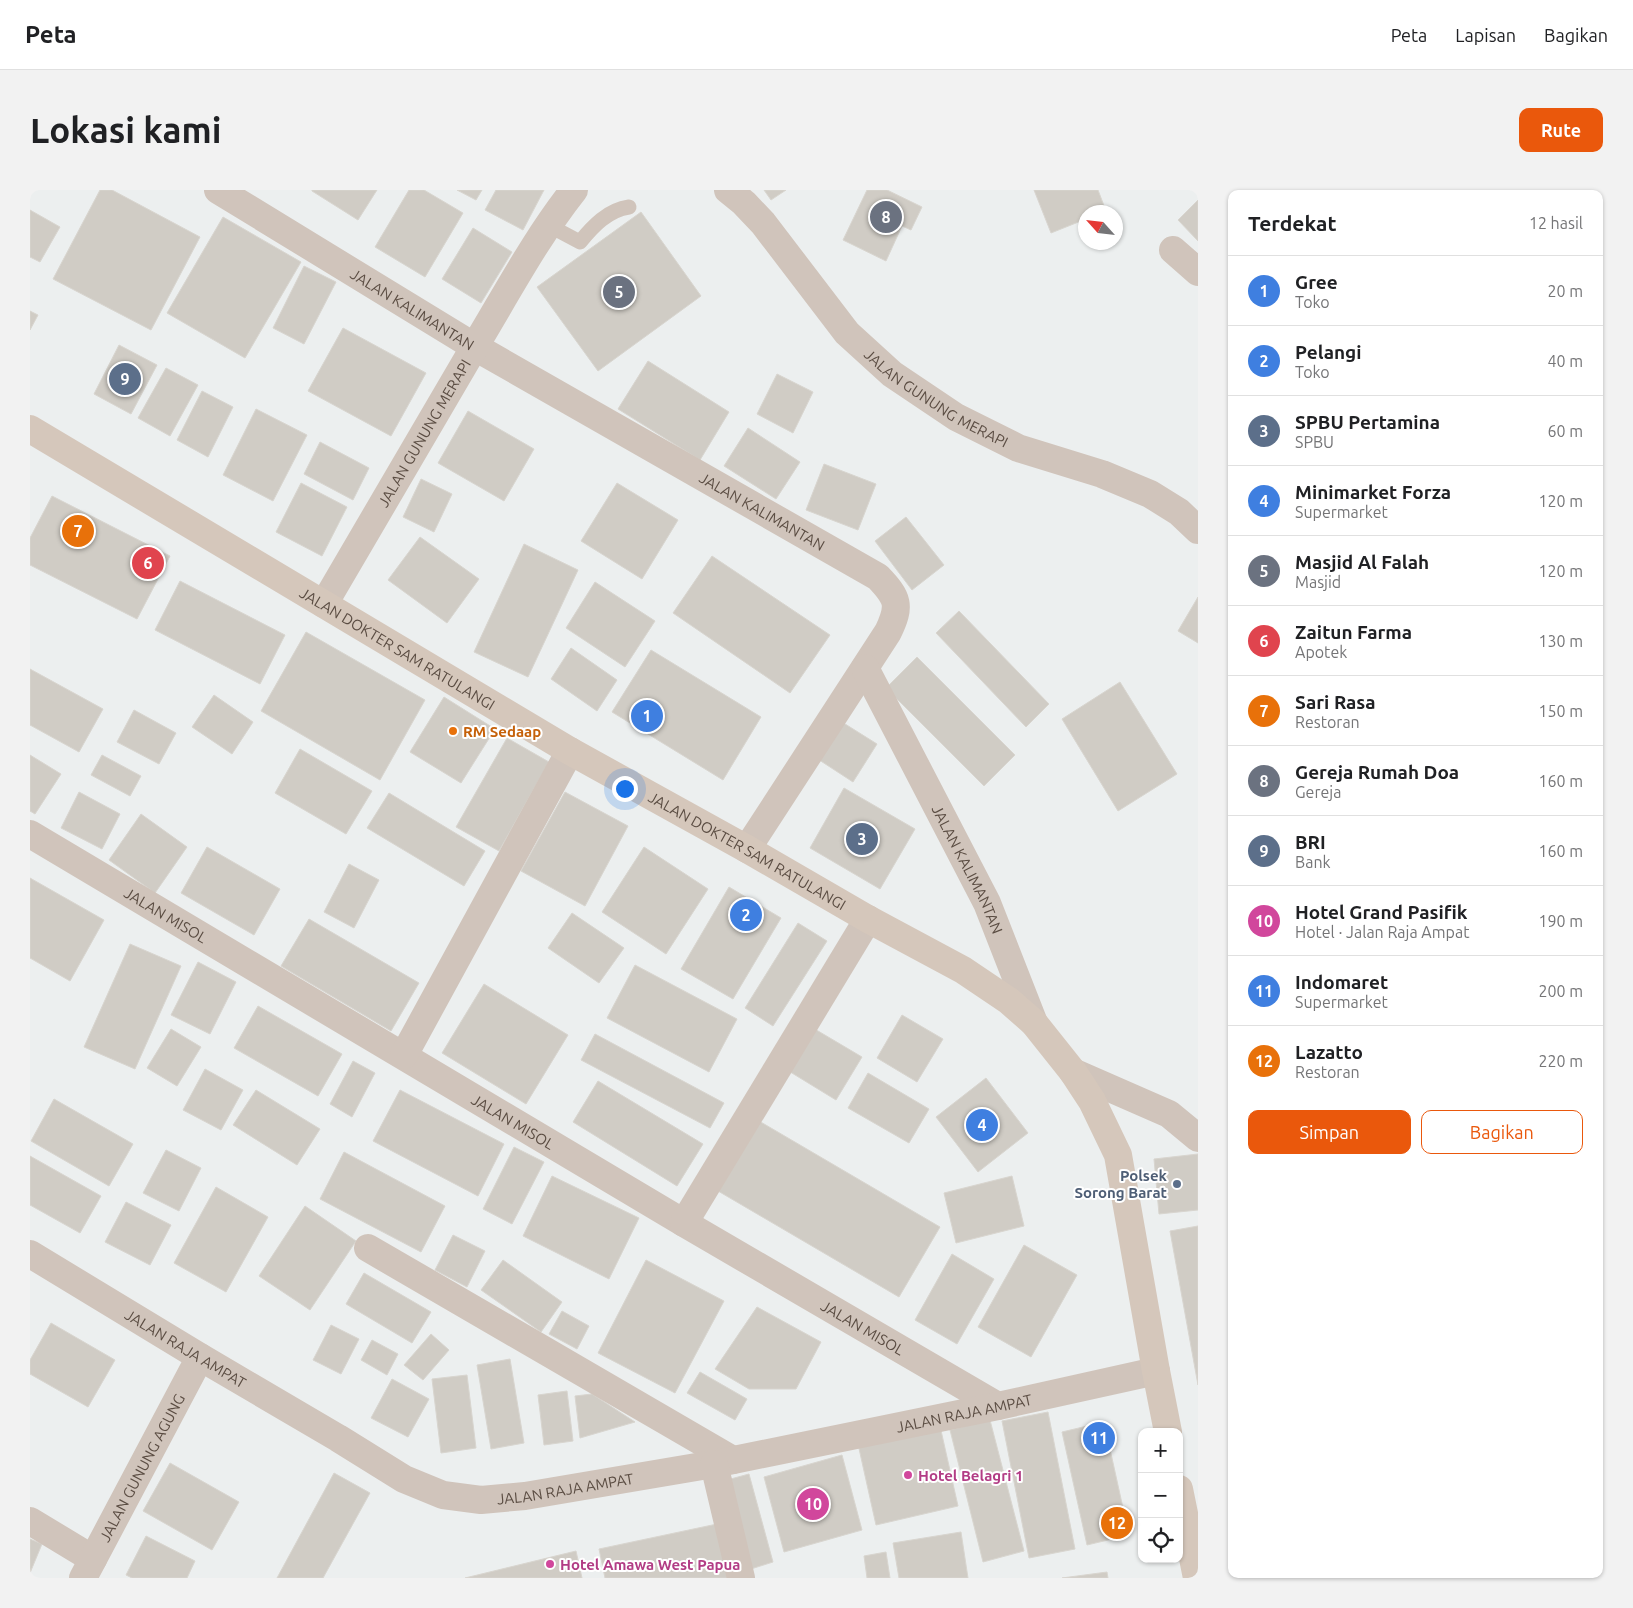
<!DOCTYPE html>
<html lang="id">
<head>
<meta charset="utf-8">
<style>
  :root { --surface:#fff; --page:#f2f2f2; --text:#202124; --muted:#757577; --line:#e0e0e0; --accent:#ea580c }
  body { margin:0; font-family:Ubuntu,sans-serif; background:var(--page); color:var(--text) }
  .controls { position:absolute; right:15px; bottom:15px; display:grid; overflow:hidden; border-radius:10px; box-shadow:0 1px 4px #0004 }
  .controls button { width:45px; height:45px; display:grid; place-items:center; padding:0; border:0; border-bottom:1px solid var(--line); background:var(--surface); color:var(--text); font:25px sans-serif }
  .compass { position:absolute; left:1048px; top:15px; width:45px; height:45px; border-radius:50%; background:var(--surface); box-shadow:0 1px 4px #0004; rotate:297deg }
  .you { position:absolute; left:594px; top:598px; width:18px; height:18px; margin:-12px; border:4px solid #fff; border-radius:50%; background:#1a73e8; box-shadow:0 0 0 8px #1a73e833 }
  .badge { display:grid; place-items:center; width:32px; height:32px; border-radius:50%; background:var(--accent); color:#fff; font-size:16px; font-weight:700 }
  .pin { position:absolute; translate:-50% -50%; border:2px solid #fff; box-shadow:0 1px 5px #0006 }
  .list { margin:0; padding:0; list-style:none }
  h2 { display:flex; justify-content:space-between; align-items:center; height:65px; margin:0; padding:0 20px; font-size:21px }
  h2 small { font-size:16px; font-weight:400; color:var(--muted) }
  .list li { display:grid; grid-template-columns:32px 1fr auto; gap:15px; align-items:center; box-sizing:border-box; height:70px; padding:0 20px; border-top:1px solid var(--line) }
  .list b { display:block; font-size:19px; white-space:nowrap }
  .list p { margin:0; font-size:16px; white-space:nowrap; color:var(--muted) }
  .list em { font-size:16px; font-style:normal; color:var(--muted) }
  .actions { display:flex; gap:10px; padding:15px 20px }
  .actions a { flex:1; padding:11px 0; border:1px solid var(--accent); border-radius:10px; text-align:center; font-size:18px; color:var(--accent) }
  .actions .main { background:var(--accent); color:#fff }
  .icon { flex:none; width:28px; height:28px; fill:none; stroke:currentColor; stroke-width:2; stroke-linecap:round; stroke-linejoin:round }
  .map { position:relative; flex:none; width:1168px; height:1388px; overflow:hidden; border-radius:10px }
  header { display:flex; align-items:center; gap:30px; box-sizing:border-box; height:70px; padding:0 25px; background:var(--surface); border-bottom:1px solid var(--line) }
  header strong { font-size:24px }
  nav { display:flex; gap:28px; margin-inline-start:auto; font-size:18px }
  .intro { display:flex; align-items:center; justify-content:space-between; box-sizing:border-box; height:120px; padding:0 30px }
  h1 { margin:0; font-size:35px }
  .button { padding:12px 22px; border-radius:10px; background:var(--accent); color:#fff; font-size:18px; font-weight:700 }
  main { display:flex; gap:30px; padding:0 30px }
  aside { flex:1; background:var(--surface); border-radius:10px; box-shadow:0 1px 4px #0004 }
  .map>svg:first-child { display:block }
</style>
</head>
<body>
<header>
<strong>Peta</strong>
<nav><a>Peta</a><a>Lapisan</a><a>Bagikan</a></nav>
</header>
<div class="intro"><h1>Lokasi kami</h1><a class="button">Rute</a></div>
<main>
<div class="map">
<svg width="1168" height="1388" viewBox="0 0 1168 1388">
  <rect width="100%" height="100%" fill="#ecefef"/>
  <g fill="#d0ccc5" stroke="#d8d5cf">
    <polygon points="70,0 82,0 170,47 121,140 23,89"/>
    <polygon points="282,0 347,0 328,30 282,1"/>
    <polygon points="379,0 394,0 433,23 395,87 345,57"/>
    <polygon points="427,0 452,0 446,10"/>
    <polygon points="466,0 514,0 493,40 455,20"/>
    <polygon points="734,0 756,0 741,10"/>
    <polygon points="837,0 857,0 892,17 881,40 872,36 856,71 813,50"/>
    <polygon points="1004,0 1068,0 1076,21 1072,22 1056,22 1056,29 1021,43"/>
    <polygon points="1168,10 1168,51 1148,30"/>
    <polygon points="0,20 30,37 10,72 0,67"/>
    <polygon points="611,22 671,106 568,181 507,97"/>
    <polygon points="193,27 271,72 215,168 137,123"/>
    <polygon points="443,38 482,62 451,113 412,89"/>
    <polygon points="274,76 306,92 274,154 243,138"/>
    <polygon points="0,121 8,125 0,140"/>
    <polygon points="313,138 396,183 361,246 278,201"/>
    <polygon points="89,155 127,175 101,224 64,204"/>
    <polygon points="618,171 699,222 670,270 588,219"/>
    <polygon points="136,178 168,195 140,246 108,228"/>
    <polygon points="747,184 783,202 763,243 727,224"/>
    <polygon points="172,201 203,217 178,267 147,250"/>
    <polygon points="226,219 277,245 243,311 193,285"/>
    <polygon points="438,221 504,259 474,311 408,273"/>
    <polygon points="718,238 770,272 746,309 694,276"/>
    <polygon points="290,252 339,278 323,310 274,284"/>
    <polygon points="794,274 846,294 828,340 776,320"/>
    <polygon points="391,289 422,304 404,342 373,327"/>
    <polygon points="271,293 317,317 292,366 246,342"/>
    <polygon points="587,293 648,330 612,389 551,351"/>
    <polygon points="22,306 140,366 107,429 0,375 0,348"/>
    <polygon points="876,327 914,375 882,400 845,351"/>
    <polygon points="390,347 449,389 417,433 358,390"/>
    <polygon points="494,354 548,380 498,487 444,462"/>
    <polygon points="682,366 800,445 760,503 643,423"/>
    <polygon points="150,391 255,445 230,494 125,440"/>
    <polygon points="565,392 625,431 595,477 536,438"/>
    <polygon points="1168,407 1168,453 1148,441"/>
    <polygon points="929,421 1019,514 996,537 906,443"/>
    <polygon points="276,442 395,510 350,590 231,521"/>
    <polygon points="541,458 587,490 567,521 521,489"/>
    <polygon points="621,460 731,527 693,590 582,522"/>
    <polygon points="887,467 985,565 954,596 856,498"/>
    <polygon points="0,479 73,519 49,562 0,535"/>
    <polygon points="1090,492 1147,584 1088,621 1032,529"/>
    <polygon points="184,505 223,532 202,564 162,537"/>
    <polygon points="414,507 465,539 431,593 380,562"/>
    <polygon points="104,520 146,543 129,574 87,552"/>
    <polygon points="804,527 847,554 823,592 780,564"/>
    <polygon points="477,548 519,572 469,661 426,637"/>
    <polygon points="270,559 342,601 316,644 245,603"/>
    <polygon points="0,565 31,584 5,624 0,621"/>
    <polygon points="72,565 111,586 100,606 61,585"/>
    <polygon points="814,598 885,639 850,699 780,658"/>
    <polygon points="49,602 90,624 72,659 31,638"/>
    <polygon points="535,602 598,636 555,716 491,681"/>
    <polygon points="359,603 455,661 434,696 337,638"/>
    <polygon points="111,624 157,657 125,703 79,670"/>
    <polygon points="177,657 250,699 224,745 151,703"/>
    <polygon points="614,657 678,699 636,764 572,722"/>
    <polygon points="319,674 349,690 324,738 294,722"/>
    <polygon points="0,688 74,730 40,791 0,768"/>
    <polygon points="699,697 751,728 703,809 651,779"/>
    <polygon points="542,723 594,758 569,793 518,758"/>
    <polygon points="279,729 389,793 361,841 251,776"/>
    <polygon points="768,733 797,751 743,836 715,818"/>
    <polygon points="100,754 151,776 105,879 54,857"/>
    <polygon points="168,772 206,792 180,844 141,825"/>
    <polygon points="605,775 707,829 679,882 577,828"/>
    <polygon points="454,794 538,845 496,914 412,863"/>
    <polygon points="228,816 312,864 288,906 204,858"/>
    <polygon points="872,825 913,849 887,892 847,868"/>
    <polygon points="783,838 832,867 806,910 757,880"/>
    <polygon points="141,839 171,857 147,896 117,878"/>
    <polygon points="565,844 694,913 680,938 551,870"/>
    <polygon points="323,871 345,883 322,927 300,914"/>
    <polygon points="175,879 213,900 191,940 153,920"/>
    <polygon points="838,883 899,919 879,953 818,918"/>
    <polygon points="956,888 998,943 948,982 906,927"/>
    <polygon points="568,891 673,954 647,996 543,932"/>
    <polygon points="226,900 290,939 267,975 203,935"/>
    <polygon points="370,900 474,954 448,1006 343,951"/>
    <polygon points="24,909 103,954 79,996 1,951"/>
    <polygon points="729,931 910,1037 869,1107 688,1001"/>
    <polygon points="484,957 514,972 482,1034 453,1019"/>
    <polygon points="136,960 171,978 149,1021 113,1003"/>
    <polygon points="314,962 415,1016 391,1062 290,1009"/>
    <polygon points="1168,964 1168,1020 1129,1024 1124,969"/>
    <polygon points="0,966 71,1006 50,1043 0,1015"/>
    <polygon points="522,986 609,1028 579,1089 493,1046"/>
    <polygon points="982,986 994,1036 926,1053 914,1003"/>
    <polygon points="186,997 238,1027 196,1102 144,1073"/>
    <polygon points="96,1012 141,1035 120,1075 75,1052"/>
    <polygon points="275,1016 326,1051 280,1120 229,1086"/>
    <polygon points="1168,1036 1168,1195 1140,1041"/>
    <polygon points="423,1045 455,1061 437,1097 405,1080"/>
    <polygon points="994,1055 1047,1085 1001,1167 948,1137"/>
    <polygon points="922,1064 964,1089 927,1154 885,1130"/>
    <polygon points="473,1070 532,1112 511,1142 451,1100"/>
    <polygon points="616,1070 694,1111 645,1203 568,1163"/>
    <polygon points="334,1083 401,1122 382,1153 316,1114"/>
    <polygon points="727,1117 791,1152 766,1199 719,1199 685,1179"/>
    <polygon points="532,1121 559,1136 547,1159 519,1144"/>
    <polygon points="21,1133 85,1170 58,1217 0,1184 0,1170"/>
    <polygon points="301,1135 329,1149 311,1184 283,1170"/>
    <polygon points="401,1144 419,1160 393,1190 374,1175"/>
    <polygon points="342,1150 368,1164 357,1185 331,1170"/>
    <polygon points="480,1169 494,1253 461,1259 447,1175"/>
    <polygon points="670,1182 717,1209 705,1230 657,1203"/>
    <polygon points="437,1185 446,1258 411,1263 402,1189"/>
    <polygon points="362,1189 399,1209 378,1247 341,1228"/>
    <polygon points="537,1201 543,1251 514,1255 508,1205"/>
    <polygon points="562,1204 605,1232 550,1248 545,1206"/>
    <polygon points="1018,1222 1045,1359 999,1368 972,1231"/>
    <polygon points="960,1230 994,1361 953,1372 920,1240"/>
    <polygon points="1074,1232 1099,1345 1057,1355 1032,1242"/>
    <polygon points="910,1236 928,1316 846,1335 828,1254"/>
    <polygon points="812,1265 832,1340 754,1362 734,1287"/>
    <polygon points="140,1273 209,1312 182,1360 113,1321"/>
    <polygon points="304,1283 340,1303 293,1388 247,1388"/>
    <polygon points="719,1284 743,1372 721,1379 697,1290"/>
    <polygon points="687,1334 698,1388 575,1388 569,1359"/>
    <polygon points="931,1342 938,1388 869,1388 863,1353"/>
    <polygon points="116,1346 165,1371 157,1388 102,1388 96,1385"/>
    <polygon points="0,1349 12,1354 0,1383"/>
    <polygon points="546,1361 552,1388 435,1388"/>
    <polygon points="856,1362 860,1388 837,1388 834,1366"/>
    <polygon points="1077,1382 1078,1388 1032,1388"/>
  </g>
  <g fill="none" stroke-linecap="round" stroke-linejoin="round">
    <path stroke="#d0c4bb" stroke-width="15" d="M518 35 550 52C563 36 578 20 599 17"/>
    <g stroke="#d0c4bb" stroke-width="28">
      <path id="s1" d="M188 0 445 157 848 387C868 408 871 415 858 442L717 659"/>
      <path id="s2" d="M698 0 714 13 733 33 817 143 862 184 926 227 988 258 1072 284 1120 304 1149 322 1168 340"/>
      <polyline points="1143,60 1168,82"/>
      <path id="s3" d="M294 414C344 328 394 242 445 156 477 103 506 48 544 0"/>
      <path id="s4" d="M835 478 957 713 1004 833"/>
      <path id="s5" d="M0 644 654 1033 968 1216"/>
      <polyline points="374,865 540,561"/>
      <polyline points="1043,882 1139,924 1168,948"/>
      <polyline points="654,1033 838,729"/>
      <polyline points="338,1058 703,1270"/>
      <path id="s6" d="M0 1064 170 1167 308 1248 374 1289 413 1305 451 1310 495 1306 684 1274 968 1216 1126 1181"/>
      <polyline points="684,1274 711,1388"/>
      <polyline points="0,1331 63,1369"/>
      <path id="s7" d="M53 1388 170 1167"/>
    </g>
    <g stroke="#d5c7bb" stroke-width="28">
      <path id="s8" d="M0 239 540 561 717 659 838 729 933 780 979 811 1004 833 1043 882 1062 911 1088 965 1126 1181 1138 1242"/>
      <polyline points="1149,1299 1167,1388"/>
    </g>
  </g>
  <circle fill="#e8710a" stroke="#fff" stroke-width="2" cx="423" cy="541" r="5"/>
  <circle fill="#5c6f8a" stroke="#fff" stroke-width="2" cx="1147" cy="994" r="5"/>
  <g fill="#d1479c" stroke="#fff" stroke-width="2">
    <circle cx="878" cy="1285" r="5"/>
    <circle cx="520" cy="1374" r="5"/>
  </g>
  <g text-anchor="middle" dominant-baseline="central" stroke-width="4" stroke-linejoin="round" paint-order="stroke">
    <g font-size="15" fill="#5b4d43" stroke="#fff">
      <text stroke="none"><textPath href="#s1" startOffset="228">JALAN KALIMANTAN</textPath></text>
      <text stroke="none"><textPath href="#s2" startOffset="298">JALAN GUNUNG MERAPI</textPath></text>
      <text stroke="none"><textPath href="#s3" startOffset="198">JALAN GUNUNG MERAPI</textPath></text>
      <text stroke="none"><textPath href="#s1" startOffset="632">JALAN KALIMANTAN</textPath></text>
      <text stroke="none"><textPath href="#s8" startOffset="428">JALAN DOKTER SAM RATULANGI</textPath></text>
      <text stroke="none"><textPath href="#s8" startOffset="832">JALAN DOKTER SAM RATULANGI</textPath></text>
      <text stroke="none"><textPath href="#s4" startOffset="226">JALAN KALIMANTAN</textPath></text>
      <text stroke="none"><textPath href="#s5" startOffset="158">JALAN MISOL</textPath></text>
      <text stroke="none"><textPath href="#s5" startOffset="562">JALAN MISOL</textPath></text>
      <text stroke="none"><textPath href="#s5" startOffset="968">JALAN MISOL</textPath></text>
      <text stroke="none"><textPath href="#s6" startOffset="182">JALAN RAJA AMPAT</textPath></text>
      <text stroke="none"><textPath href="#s6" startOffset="1008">JALAN RAJA AMPAT</textPath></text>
      <text stroke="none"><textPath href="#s7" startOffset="125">JALAN GUNUNG AGUNG</textPath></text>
      <text stroke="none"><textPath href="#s6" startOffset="602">JALAN RAJA AMPAT</textPath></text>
    </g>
    <g font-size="15" font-weight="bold" fill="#c56008" stroke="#fff" text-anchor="start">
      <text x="433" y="541">RM Sedaap</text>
    </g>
    <g font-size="15" font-weight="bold" fill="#4e5e75" stroke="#fff" text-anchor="end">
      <text x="1137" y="985">Polsek<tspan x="1137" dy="17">Sorong Barat</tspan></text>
    </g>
    <g font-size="15" font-weight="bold" fill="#b23c85" stroke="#fff" text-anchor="start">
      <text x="888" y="1285">Hotel Belagri 1</text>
      <text x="530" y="1374">Hotel Amawa West Papua</text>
    </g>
  </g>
</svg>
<div class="controls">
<button>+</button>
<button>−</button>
<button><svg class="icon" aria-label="locate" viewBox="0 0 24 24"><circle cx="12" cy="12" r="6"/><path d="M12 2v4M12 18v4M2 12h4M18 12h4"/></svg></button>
</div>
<svg class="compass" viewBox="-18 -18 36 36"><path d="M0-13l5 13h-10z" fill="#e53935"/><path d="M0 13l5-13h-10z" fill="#757577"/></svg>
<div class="you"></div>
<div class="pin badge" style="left:617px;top:526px;background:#3f7fe0">1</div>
<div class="pin badge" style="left:716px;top:725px;background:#3f7fe0">2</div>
<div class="pin badge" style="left:832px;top:649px;background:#5c6f8a">3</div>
<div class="pin badge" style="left:952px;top:935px;background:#3f7fe0">4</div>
<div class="pin badge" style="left:589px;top:102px;background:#6b7280">5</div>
<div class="pin badge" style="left:118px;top:373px;background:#e0444e">6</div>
<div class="pin badge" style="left:48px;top:341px;background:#e8710a">7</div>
<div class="pin badge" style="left:856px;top:27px;background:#6b7280">8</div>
<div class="pin badge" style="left:95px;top:189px;background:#5c6f8a">9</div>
<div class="pin badge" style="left:783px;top:1314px;background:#d1479c">10</div>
<div class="pin badge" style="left:1069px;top:1248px;background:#3f7fe0">11</div>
<div class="pin badge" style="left:1087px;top:1333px;background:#e8710a">12</div>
</div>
<aside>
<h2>Terdekat<small>12 hasil</small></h2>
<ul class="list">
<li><span class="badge" style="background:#3f7fe0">1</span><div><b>Gree</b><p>Toko</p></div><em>20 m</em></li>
<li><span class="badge" style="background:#3f7fe0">2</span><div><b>Pelangi</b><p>Toko</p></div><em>40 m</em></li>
<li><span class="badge" style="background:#5c6f8a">3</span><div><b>SPBU Pertamina</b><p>SPBU</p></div><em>60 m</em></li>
<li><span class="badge" style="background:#3f7fe0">4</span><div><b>Minimarket Forza</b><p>Supermarket</p></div><em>120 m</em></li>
<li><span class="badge" style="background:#6b7280">5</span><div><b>Masjid Al Falah</b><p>Masjid</p></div><em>120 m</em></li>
<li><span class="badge" style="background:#e0444e">6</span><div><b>Zaitun Farma</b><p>Apotek</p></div><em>130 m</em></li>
<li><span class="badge" style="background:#e8710a">7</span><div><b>Sari Rasa</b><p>Restoran</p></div><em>150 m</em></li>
<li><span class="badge" style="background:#6b7280">8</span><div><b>Gereja Rumah Doa</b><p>Gereja</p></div><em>160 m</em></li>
<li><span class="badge" style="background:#5c6f8a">9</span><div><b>BRI</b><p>Bank</p></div><em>160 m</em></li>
<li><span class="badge" style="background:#d1479c">10</span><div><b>Hotel Grand Pasifik</b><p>Hotel · Jalan Raja Ampat</p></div><em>190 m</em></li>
<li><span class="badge" style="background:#3f7fe0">11</span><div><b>Indomaret</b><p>Supermarket</p></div><em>200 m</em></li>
<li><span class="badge" style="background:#e8710a">12</span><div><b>Lazatto</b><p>Restoran</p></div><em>220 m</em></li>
</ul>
<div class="actions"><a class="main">Simpan</a><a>Bagikan</a></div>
</aside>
</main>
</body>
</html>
